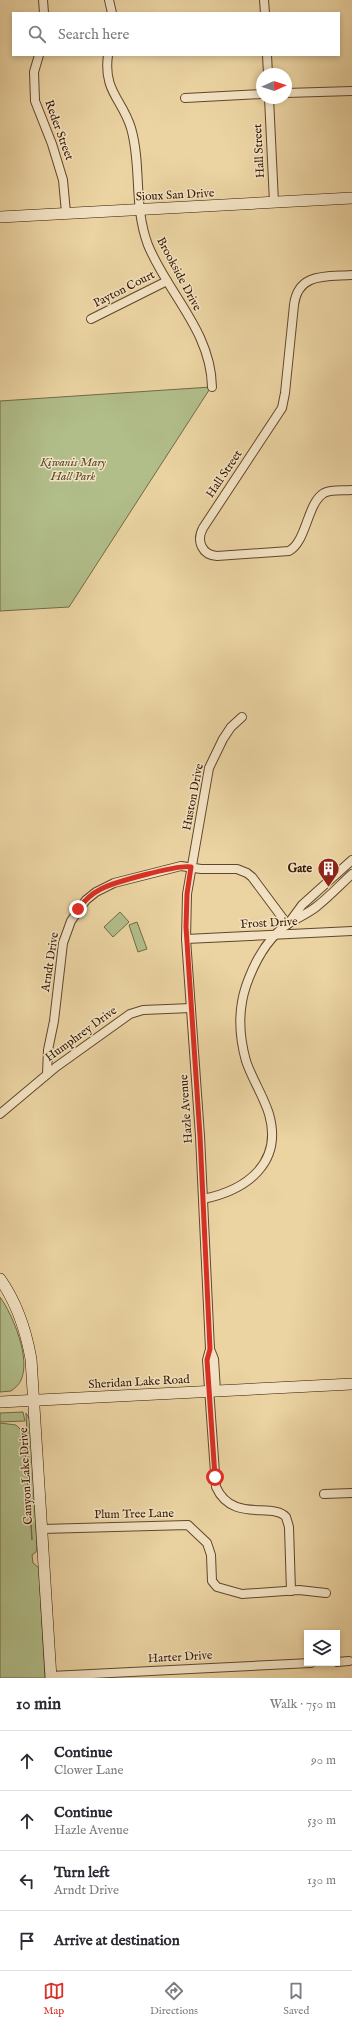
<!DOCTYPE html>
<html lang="en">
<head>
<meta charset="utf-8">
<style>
  :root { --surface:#fff; --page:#f2f2f3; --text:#2b2b33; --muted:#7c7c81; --line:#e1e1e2; --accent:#d93025 }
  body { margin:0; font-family:"IM FELL English",serif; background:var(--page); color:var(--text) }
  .controls { position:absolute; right:12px; bottom:12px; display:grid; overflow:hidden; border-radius:0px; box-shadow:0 2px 6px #0003 }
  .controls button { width:36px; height:36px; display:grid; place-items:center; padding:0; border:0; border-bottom:1px solid var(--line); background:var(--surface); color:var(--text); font:20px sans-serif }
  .compass { position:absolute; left:256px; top:68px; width:36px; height:36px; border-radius:50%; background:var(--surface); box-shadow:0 2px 6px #0003; rotate:87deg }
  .stop { position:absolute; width:12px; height:12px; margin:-9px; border:3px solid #d93025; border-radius:50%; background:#fff }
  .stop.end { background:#d93025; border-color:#fff; box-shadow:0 1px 4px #0008 }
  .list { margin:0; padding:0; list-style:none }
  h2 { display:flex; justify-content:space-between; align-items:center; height:52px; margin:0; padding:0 16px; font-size:17px }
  h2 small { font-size:13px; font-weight:400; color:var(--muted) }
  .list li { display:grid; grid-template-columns:26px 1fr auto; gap:12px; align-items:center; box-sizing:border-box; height:60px; padding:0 16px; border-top:1px solid var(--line) }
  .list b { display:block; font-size:15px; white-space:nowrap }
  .list p { margin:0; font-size:13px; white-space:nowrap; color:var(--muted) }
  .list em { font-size:13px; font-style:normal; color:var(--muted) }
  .icon { flex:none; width:22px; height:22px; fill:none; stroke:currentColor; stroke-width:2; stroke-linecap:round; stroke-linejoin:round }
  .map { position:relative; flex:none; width:352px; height:1678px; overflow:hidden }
  .search { position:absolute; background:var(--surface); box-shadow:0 2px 6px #0003; left:12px; right:12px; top:12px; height:44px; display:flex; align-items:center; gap:10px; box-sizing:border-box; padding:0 14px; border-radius:0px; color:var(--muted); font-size:15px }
  .sheet { height:292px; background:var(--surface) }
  nav { display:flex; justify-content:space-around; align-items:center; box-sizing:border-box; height:56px; border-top:1px solid var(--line); background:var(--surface); font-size:11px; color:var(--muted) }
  nav a { display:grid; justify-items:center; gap:2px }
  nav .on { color:var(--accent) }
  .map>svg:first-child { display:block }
</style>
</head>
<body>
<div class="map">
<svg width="352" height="1678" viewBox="0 0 352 1678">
  <rect width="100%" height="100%" fill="#ebd3a2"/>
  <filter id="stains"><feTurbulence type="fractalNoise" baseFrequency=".005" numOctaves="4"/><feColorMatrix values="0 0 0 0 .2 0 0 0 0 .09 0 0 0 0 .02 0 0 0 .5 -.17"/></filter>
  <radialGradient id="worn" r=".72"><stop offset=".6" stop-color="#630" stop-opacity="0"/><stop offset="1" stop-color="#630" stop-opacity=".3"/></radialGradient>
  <g fill="#b1be8a" stroke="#726a46">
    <polygon points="211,387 69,607 0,611 0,401"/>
    <polygon points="120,912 129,922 113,937 104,927"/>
    <polygon points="137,922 147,949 138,952 129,925"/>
    <path d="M0 1297C13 1315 31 1359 21 1380 19 1385 15 1388 11 1391L0 1392Z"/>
    <polygon points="23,1412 25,1421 0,1422 0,1413"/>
    <polygon points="26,1413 30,1420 37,1547 36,1552 32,1555 33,1563 38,1567 39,1571 45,1678 0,1678 0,1423 16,1425 24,1433 32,1540"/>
  </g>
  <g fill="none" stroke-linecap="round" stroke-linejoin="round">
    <defs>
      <g id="street">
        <polyline points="43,0 44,13"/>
        <polyline points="109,0 112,13"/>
        <polyline points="264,0 265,13"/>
        <polyline points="39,55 34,72 35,101 52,144 63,180 66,213"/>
        <path d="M108 55C103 91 122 99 131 128 142 166 133 205 148 245 168 294 211 331 212 387"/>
        <polyline points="267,55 268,74"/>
        <polyline points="286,93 352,91"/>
        <polyline points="185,98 262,94"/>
        <polyline points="269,98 274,202"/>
        <path d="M352 275C327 277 298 272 294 305L285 393 282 408 203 528C196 541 202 555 217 556L289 551C307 541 307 503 324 493 332 489 343 491 352 490"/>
        <polyline points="91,319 167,281"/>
        <polyline points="288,924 302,905 352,860"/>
        <polyline points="186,939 352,931"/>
        <polyline points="47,1074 48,1050 54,1021 63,943 71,921 86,900 96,892 114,883 181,866 201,869 237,869 247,873 252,877 287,924"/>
        <polyline points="0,1114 56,1067 130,1014 143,1010 191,1008"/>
        <path d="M203 1199C247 1190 283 1163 269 1114 263 1095 252 1079 246 1061 239 1036 238 1010 246 986 254 963 267 938 288 924 297 918 307 914 316 907 329 897 340 885 352 874"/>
        <path d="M210 1349 207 1360 216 1487C232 1523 273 1502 286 1517L289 1527 291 1591"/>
        <polyline points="216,1391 214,1359 210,1349 200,1136 186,939 187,894 209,768 223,739 231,727 242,717"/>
        <polyline points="324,1494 352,1493"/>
        <polyline points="42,1529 188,1525 207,1543 211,1555 212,1581 217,1587 242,1594 299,1590 326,1593"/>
        <polyline points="337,1662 349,1661"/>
        <polyline points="51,1676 311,1663"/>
      </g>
      <g id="secondary">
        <polyline points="0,217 352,198"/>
        <path d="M0 1279C17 1303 26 1331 31 1359L51 1678"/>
        <polyline points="0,1402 352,1384"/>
      </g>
    </defs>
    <use href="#street" stroke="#61462a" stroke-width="10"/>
    <use href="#secondary" stroke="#331702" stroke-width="12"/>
    <use href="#street" stroke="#f2e2c3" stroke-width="8"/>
    <use href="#secondary" stroke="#f2e2c3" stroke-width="11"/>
  </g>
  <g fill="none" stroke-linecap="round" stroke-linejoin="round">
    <path stroke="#d93025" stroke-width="5" d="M78 909C84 901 91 894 101 889 114 882 180 864 191 867L187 894 186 927 200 1136 210 1349 207 1360 215 1477"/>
  </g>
  <defs>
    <symbol id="building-pin" viewBox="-11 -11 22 30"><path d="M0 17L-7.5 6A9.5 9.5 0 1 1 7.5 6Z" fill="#8f2418" stroke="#f2e2c3"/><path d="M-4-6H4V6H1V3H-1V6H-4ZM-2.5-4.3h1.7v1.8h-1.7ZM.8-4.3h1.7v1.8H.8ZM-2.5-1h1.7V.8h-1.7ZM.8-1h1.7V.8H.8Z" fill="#fff"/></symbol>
  </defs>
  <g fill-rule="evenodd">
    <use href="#building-pin" x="316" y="856" width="25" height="34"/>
  </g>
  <g text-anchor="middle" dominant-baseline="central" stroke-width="3" stroke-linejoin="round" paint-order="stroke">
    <g font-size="12" fill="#331702" stroke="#f2e2c3">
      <text transform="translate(59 130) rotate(70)">Reder Street</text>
      <text transform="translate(259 151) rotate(-93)">Hall Street</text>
      <text transform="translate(175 195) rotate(-3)">Sioux San Drive</text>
      <text transform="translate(179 274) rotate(62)">Brookside Drive</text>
      <text transform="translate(124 289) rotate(-27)">Payton Court</text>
      <text transform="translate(224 474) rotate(-56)">Hall Street</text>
      <text transform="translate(193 797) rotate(-79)">Huston Drive</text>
      <text transform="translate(269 923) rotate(-3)">Frost Drive</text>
      <text transform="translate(50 962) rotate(-81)">Arndt Drive</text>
      <text transform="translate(81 1034) rotate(-36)">Humphrey Drive</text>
      <text transform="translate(186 1109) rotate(-94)">Hazle Avenue</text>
      <text transform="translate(139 1382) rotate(-3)">Sheridan Lake Road</text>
      <text transform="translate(26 1476) rotate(-93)">Canyon Lake Drive</text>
      <text transform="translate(134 1514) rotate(-1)">Plum Tree Lane</text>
      <text transform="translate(180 1657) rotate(-3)">Harter Drive</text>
    </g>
    <g font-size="12" font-style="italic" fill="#59492b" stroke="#f2e2c3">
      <text x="73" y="462">Kiwanis Mary<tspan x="73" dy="14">Hall Park</tspan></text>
    </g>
    <g font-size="12" font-weight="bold" fill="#331702" stroke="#f2e2c3" text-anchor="end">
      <text x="312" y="868">Gate</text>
    </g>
  </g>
  <rect width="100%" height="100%" filter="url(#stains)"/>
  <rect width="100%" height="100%" fill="url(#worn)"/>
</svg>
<div class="controls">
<button><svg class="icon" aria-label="layers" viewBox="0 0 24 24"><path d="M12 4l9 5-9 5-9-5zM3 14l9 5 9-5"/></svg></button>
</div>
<svg class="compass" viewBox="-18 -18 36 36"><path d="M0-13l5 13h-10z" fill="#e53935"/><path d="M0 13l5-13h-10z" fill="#7c7c81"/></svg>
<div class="stop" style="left:215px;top:1477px"></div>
<div class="stop end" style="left:78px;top:909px"></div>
<div class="search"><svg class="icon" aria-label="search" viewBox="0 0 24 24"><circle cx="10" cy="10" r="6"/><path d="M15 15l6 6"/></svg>Search here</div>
</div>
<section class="sheet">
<h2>10 min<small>Walk · 750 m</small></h2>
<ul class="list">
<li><svg class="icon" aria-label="ahead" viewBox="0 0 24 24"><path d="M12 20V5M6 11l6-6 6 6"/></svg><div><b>Continue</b><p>Clower Lane</p></div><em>90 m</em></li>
<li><svg class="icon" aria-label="ahead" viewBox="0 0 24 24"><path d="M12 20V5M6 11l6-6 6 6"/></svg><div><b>Continue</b><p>Hazle Avenue</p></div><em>530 m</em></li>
<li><svg class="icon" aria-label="left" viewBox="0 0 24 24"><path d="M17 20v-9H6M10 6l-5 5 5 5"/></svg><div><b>Turn left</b><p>Arndt Drive</p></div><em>130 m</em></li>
<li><svg class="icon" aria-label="arrive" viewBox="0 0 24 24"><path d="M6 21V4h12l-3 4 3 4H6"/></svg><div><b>Arrive at destination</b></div></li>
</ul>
</section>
<nav>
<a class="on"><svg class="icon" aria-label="map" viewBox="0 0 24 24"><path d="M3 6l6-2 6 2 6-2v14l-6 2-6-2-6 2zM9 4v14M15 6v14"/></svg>Map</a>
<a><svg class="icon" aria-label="directions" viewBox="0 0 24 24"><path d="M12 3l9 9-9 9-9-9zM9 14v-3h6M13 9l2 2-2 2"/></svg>Directions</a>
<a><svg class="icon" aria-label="saved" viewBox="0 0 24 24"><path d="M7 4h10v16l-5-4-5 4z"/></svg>Saved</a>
</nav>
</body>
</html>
